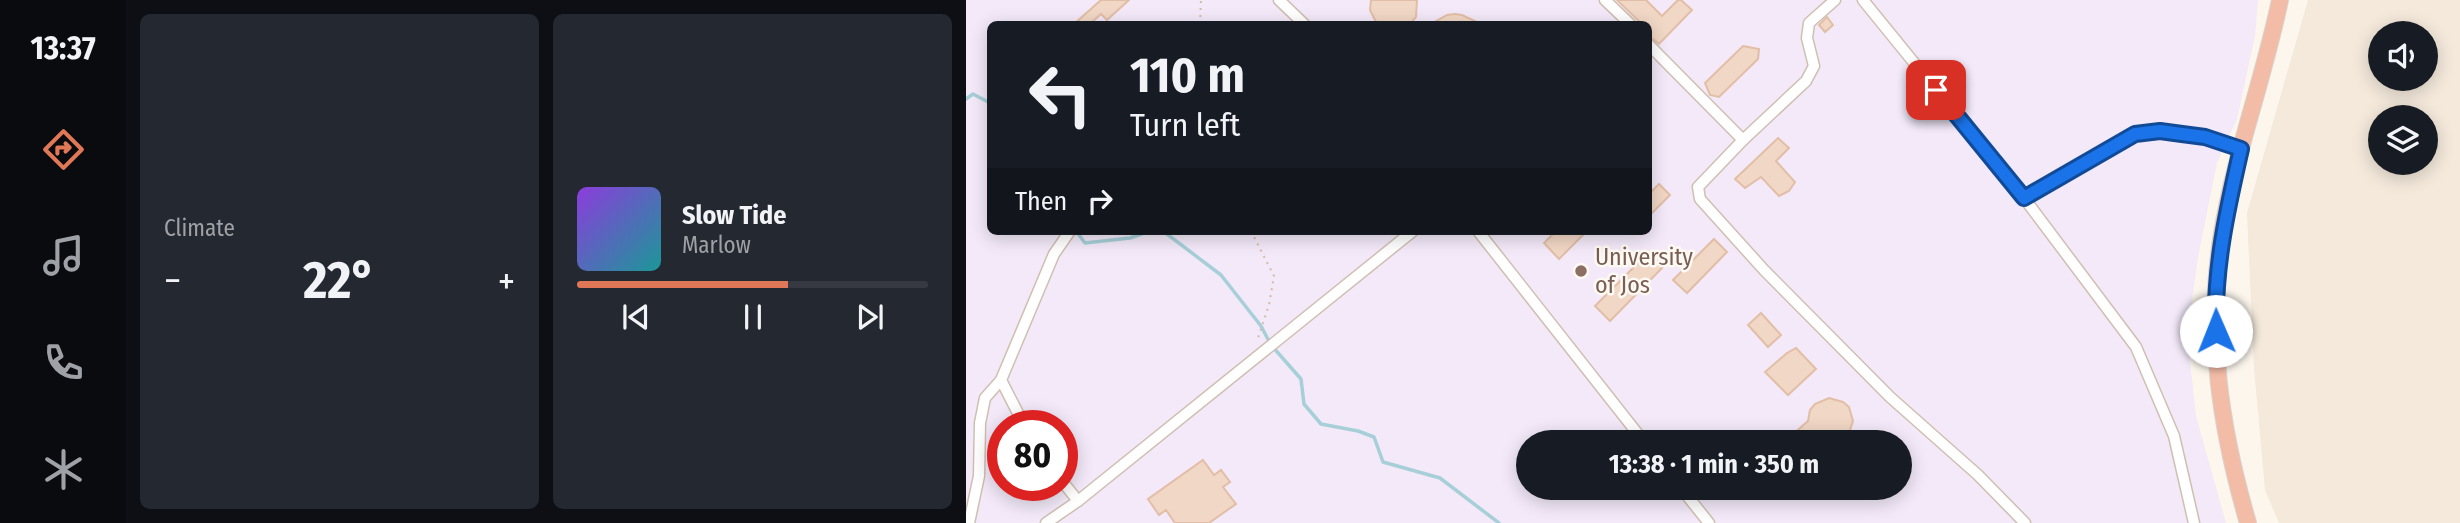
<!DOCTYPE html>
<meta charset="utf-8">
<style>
body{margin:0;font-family:"Fira Sans Condensed",sans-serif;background:#242831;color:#f1f3f6;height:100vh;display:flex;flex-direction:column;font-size:26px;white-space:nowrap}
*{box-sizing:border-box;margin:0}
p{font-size:23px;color:#9ea1a6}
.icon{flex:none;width:38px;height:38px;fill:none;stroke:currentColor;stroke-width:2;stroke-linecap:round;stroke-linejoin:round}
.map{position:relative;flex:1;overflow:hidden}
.details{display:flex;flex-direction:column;gap:14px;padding:14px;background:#0d0f14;width:840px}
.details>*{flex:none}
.top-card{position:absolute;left:21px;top:21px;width:665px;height:214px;border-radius:10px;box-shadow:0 4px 18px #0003;background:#171b24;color:#f1f3f6;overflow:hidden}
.tools{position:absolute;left:1402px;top:21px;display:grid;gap:14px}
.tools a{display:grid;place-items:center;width:70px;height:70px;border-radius:50%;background:#171b24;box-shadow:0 4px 18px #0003;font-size:35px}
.speed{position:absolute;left:21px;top:410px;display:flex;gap:14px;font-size:35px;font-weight:700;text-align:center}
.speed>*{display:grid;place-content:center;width:91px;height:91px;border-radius:50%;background:#171b24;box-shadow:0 4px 18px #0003;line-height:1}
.speed .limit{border:10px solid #d22;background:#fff;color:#111}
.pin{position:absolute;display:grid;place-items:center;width:60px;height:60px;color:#fff;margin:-30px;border-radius:14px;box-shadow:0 4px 10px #0006}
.me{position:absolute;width:77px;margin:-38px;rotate:359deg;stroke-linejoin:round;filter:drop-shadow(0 0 5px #0008)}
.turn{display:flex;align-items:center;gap:24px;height:147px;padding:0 28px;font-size:32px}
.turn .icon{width:91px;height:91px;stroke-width:2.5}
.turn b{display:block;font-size:49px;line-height:60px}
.then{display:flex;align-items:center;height:66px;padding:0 28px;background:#0003;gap:14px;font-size:26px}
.big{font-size:52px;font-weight:700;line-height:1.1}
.details .tile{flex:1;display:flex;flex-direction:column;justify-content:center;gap:10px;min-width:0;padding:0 24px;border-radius:10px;background:#242831}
.song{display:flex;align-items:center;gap:21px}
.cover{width:84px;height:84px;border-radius:10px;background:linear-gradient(135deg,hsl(270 70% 55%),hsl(180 70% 35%))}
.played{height:7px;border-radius:4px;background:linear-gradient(90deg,#e07857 60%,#363941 60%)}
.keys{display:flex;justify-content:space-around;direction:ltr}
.heat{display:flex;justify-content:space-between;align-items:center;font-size:38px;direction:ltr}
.details .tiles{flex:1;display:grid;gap:14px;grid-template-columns:repeat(2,1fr)}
.trip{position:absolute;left:550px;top:430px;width:396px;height:70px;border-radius:35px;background:#171b24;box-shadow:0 4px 18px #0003;font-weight:700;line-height:70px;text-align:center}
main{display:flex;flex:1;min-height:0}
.tabs{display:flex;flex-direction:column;width:126px;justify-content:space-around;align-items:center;background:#090b0e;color:#9ea1a6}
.tabs .icon{width:49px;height:49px}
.tabs .on{color:#e07857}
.tabs b{font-size:32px;color:#f1f3f6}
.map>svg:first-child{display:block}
.residential{fill:#f4e9db;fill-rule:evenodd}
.education{fill:#f3e9f9;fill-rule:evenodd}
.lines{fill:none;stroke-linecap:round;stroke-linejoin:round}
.stream{stroke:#a7cfd8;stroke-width:3.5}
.building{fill:#f1d7c5;stroke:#e3bea6;stroke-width:2}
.minor-casing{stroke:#cfbfb1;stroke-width:13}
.highway-casing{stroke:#d9d2ce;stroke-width:18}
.path{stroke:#d7baa7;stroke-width:2;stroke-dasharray:2 5;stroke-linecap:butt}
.minor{stroke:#fff;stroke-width:10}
.highway{stroke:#f3bca7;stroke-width:16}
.route-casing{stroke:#114b97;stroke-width:18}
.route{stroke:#1a73e8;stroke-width:12}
.education-dot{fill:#8d6e63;stroke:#fefaf3;stroke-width:2.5}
.labels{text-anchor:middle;stroke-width:5;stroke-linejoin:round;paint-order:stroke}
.education-label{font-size:24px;fill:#785e54;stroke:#fefaf3;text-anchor:start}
</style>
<main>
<nav class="tabs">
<b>13:37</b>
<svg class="icon on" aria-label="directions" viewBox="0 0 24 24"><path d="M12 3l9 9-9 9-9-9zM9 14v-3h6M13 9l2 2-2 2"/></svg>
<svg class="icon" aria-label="music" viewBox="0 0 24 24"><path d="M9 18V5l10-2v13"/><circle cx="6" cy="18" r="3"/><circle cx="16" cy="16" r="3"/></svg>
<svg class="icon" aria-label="phone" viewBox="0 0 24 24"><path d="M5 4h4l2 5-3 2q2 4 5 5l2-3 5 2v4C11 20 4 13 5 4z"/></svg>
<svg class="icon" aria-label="climate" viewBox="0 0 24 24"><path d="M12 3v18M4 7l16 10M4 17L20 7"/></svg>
</nav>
<section class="details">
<div class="tiles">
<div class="tile"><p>Climate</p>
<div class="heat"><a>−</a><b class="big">22°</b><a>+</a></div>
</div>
<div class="tile">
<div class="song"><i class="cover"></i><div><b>Slow Tide</b><p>Marlow</p></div></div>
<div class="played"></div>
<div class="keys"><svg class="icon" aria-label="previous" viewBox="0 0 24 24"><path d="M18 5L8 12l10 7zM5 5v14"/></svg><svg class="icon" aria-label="pause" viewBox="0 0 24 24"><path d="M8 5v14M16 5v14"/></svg><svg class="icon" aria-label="next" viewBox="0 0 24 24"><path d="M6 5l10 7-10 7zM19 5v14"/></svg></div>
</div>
</div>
</section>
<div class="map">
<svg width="1494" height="523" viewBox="0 0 1494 523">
<rect width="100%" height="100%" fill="#fcf6ed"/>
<path class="residential" d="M1342 0H1494V523H1313L1299 490 1288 368 1281 213ZM1414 33H1460V79H1414ZM1414 117H1460V163H1414Z"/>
<path class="education" d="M0 0H1292L1289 36 1271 119 1251 163 1232 257 1225 308 1223 353 1230 416 1260 523H0ZM24 24H682V231H24ZM37 425H96V485H37ZM562 443H933V488H562Z"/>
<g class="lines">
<g class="stream">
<polyline points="0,99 7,94 24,103"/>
<polyline points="110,231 119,243 164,238 184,231"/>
<polyline points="197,231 255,275 295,326 305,345 335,379 338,404 355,424 392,431 408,437 417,462 474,478 533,523"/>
</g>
</g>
<g class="building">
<polygon points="135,0 163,0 141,20 135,14 124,24 108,24"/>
<polygon points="405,0 451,0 450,17 444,24 411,24 404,10"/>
<polygon points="651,0 680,0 696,16 712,0 715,0 726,10 693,44 682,35 682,24 676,24"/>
<polygon points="489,14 496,15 515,24 465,24 481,15"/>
<polygon points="861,17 867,25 859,32 853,25"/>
<polygon points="777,46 793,49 792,59 753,97 744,95 739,83"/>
<polygon points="812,138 823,148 810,161 829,182 823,191 813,196 795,177 779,188 769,179"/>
<polygon points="693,184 704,195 682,217 682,195"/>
<polygon points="590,231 621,231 593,259 578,243"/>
<polygon points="748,239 761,252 721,293 707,280"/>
<polygon points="682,253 697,267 644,321 629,306"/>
<polygon points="795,313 815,335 802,347 782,325"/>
<polygon points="830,348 850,369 822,395 799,372 821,353"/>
<polygon points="863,398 877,402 883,407 887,421 882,436 871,443 817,443 842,421 844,410 849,404"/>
<polygon points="237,460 248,475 255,470 264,482 257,487 270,504 243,523 209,523 200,510 193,515 182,499"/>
</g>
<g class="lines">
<g class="minor-casing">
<g id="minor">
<polyline points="313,0 338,24"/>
<polyline points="639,0 664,24"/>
<polyline points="869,0 843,23 841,38 848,66 840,81 777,140 732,187 734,199 798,270 924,397 1012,475 1059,523"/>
<polyline points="897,0 1058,198 1170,347 1208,436 1228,523"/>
<polyline points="682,44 777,140"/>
<polyline points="1058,198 1169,133 1194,131 1239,137 1275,149"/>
<polyline points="512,231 679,443"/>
<polyline points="58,425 35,380 88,254 104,231"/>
<polyline points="96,481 112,501"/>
<polyline points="715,488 743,523"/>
<polyline points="3,523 13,476 14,423 19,398 35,380"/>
<polyline points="80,523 112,501 447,231"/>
</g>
</g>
<g class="highway-casing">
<path id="highway" d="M1282 523C1254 427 1240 333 1256 233 1269 154 1298 78 1314 0"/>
</g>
<g class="path">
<polyline points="234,24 235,0"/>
<polyline points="285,231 308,276 303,305 291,341"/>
</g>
<use href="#minor" class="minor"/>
<use href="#highway" class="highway"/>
</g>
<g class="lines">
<g class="route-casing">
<path id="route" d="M970 90 1058 198 1169 134 1194 131 1216 134 1239 137 1275 149C1261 210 1248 268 1250 331"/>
</g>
<use href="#route" class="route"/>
</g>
<circle class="education-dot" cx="615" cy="271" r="7"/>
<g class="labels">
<g class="education-label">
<text x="629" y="265">University<tspan x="629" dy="28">of Jos</tspan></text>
</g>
</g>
</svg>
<div class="tools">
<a><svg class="icon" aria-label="sound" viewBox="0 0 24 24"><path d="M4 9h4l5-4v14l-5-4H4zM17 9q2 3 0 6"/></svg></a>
<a><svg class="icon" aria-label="layers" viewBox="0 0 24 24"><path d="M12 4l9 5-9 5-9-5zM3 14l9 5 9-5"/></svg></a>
</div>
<div class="speed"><div class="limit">80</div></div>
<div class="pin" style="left:970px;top:90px;background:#d93025"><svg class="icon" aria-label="arrive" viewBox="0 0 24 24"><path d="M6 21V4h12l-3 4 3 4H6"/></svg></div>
<svg class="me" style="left:1250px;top:331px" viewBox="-20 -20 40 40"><circle r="19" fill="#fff"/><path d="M0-13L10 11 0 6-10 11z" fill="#1a73e8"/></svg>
<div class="trip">13:38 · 1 min · 350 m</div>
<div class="top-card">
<div class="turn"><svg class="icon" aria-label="left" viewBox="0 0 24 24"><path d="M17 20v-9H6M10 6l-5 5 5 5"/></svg><div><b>110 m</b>Turn left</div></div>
<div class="then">Then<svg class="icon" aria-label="right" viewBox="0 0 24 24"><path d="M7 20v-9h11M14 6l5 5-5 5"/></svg></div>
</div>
</div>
</main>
